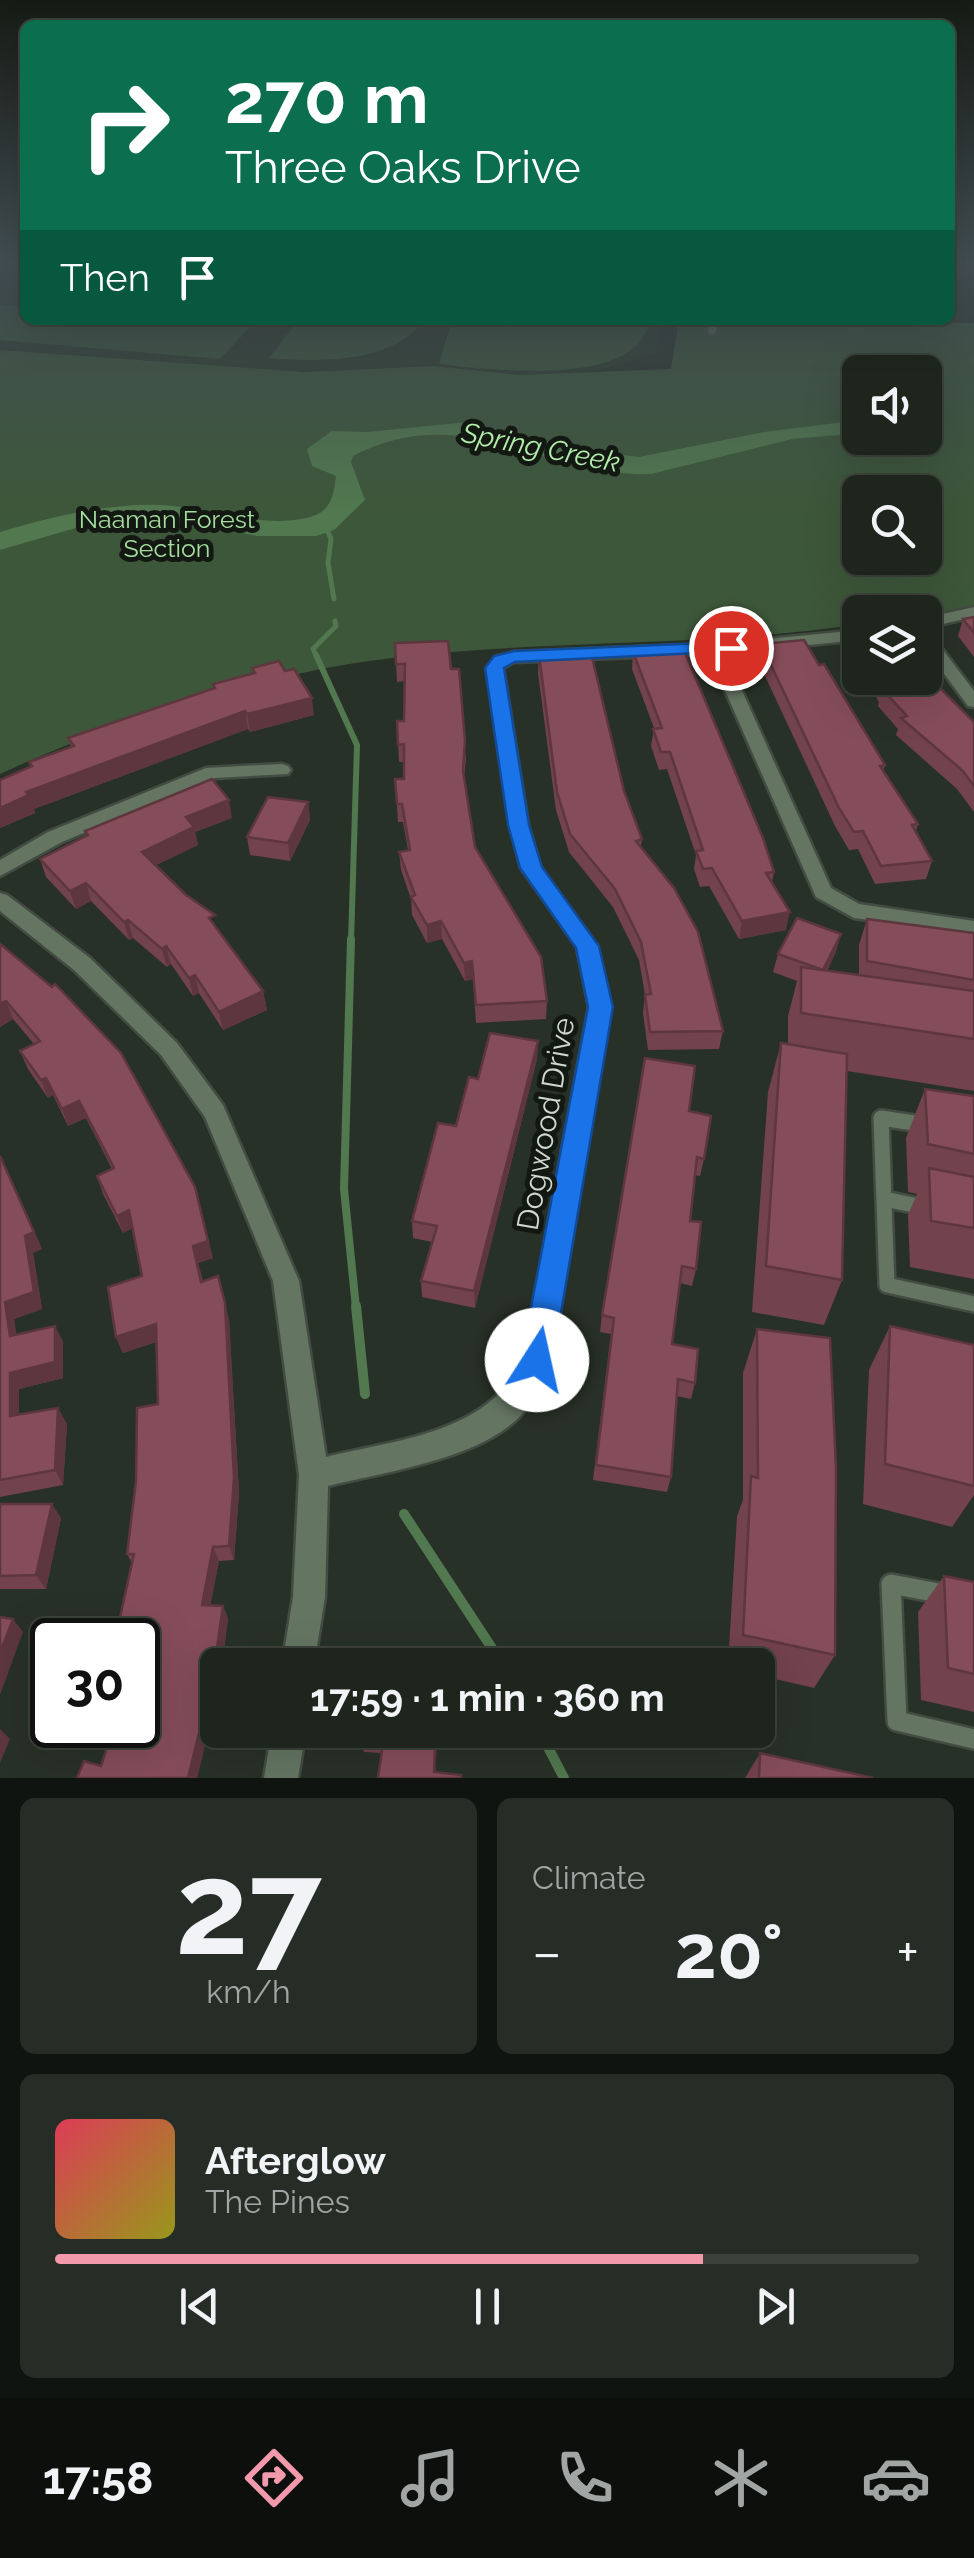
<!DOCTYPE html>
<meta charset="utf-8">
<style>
body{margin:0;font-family:Raleway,sans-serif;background:#262d26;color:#f1f3f6;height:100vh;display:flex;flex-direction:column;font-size:38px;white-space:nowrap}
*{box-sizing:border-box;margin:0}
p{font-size:32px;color:#a1a5a4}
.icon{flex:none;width:55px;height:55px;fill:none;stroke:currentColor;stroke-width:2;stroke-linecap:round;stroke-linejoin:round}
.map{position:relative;height:1778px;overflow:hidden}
.drawer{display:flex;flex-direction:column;gap:20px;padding:20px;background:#101410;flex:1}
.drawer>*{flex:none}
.guide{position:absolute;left:20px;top:20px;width:935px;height:305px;border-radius:15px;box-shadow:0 10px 40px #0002,0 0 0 2px #3c423b;background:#0b6e4f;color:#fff;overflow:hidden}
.buttons{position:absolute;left:842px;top:355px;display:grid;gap:20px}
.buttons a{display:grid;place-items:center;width:100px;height:100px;border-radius:15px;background:#1e251d;box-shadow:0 10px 40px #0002,0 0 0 2px #3c423b;font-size:50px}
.speed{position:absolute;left:30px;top:1618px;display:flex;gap:20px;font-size:50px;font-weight:700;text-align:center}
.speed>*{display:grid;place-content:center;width:130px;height:130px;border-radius:50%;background:#1e251d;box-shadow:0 10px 40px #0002,0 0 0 2px #3c423b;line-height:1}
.speed .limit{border:5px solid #111;border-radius:15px;background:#fff;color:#111}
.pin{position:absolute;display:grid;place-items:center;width:85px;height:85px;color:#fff;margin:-42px;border:5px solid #fff;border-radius:50%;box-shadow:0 2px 10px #0007}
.me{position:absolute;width:110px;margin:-55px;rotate:10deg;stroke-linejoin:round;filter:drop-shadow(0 0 8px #0008)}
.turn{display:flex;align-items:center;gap:35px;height:210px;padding:0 40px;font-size:45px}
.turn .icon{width:130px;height:130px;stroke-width:2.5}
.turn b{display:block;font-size:70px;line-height:85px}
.then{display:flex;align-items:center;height:95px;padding:0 40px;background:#0003;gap:20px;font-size:38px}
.big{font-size:75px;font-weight:700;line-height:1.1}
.drawer .card{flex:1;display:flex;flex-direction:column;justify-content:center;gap:15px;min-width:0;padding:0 35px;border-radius:15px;background:#262d26}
.drawer .dial{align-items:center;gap:0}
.dial b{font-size:130px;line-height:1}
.song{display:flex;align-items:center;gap:30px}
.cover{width:120px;height:120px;border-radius:15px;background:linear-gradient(135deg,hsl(350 70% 55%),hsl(60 70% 35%))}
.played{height:10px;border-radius:5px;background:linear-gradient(90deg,#f29aac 75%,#3c423b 75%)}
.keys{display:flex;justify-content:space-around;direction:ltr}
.heat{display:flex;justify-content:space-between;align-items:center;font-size:55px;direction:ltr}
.drawer .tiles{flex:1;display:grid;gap:20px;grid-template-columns:1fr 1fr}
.card:last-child{grid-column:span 2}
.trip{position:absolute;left:200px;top:1648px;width:575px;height:100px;border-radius:15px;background:#1e251d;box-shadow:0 10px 40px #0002,0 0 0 2px #3c423b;font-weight:700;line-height:100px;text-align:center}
.dock{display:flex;height:160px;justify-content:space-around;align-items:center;background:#0c0f0c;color:#a1a5a4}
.dock .icon{width:70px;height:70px}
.dock .active{color:#f29aac}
.dock b{font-size:45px;color:#f1f3f6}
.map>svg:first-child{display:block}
.built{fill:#2b3929}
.green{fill:#3d573a;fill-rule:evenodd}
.water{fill:#51784e}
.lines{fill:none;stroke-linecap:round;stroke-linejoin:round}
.stream-far3{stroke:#51784e;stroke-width:5}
.stream-far2{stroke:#51784e;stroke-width:6}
.stream-far1{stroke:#51784e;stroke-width:8}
.stream{stroke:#51784e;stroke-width:10}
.service-far2-casing{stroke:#434c42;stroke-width:10}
.service-far1-casing{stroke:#434c42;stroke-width:20}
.service-casing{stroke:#434c42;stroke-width:24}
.minor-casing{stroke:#434c42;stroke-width:5}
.service-far2{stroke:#647562;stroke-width:8}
.service-far1{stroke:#647562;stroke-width:15}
.service{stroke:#647562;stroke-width:19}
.minor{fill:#647562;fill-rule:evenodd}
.wall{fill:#72424d}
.shaded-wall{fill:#5d363e}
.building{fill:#854d59;stroke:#5d363e;stroke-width:2.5}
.route{fill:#1a73e8;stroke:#114b97;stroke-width:2.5}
.labels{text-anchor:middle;stroke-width:10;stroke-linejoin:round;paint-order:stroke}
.far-park-label{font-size:25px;fill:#a3de9d;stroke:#141813}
.far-water-label{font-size:28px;font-style:italic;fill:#b1edab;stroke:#141813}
.street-label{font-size:30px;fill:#d0d7d0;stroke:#141813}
</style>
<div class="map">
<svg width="974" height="1778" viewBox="0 0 974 1778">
<rect width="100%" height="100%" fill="#283127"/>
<polygon class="built" points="2,263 25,263 25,320 664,320 656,353 592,372 519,375 434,366 305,372 0,350"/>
<g class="green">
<polygon points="0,305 25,307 25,320 188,320 252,325 220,359 0,340"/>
<path d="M299 320H424C393 364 317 362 269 358Z"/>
<path d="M452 320H653C648 328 643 340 636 346 598 382 487 370 439 364Z"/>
<path d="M679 320 974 323V606L925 615 860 612V624C697 649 532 638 369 661 250 678 108 724 0 774V350L305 372 434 366 519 375 671 369ZM860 372H925V438H860ZM860 492H925V558H860Z"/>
</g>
<path class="water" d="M860 420V433L792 439 651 474C541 478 466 398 353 456L351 462 365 500 334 530 316 536H257L209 526 103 520 0 550V532C51 517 107 503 161 505 209 507 269 532 316 515 332 508 334 492 336 476L312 466 307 449 332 431 367 432 468 422 582 450 639 457 764 432Z"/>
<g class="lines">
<g class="stream-far3">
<polyline points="326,527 331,539 328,563 334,599"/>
<polyline points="317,657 313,649 336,626 335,621"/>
</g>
<polyline class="stream-far2" points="316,655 357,745 351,942"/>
<polyline class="stream-far1" points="351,939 344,1189 356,1308"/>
<g class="stream">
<polyline points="356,1306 365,1394"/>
<polyline points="404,1514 503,1665"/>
<polyline points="539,1730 564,1778"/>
</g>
<g class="service-far2-casing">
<polyline id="service-far2" points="712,331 716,320"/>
</g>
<g class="service-far1-casing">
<g id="service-far1">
<polyline points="927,1125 881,1118 887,1285 974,1304"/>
<polyline points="885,1199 927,1208"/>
</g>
</g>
<g class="service-casing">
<polyline id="service" points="974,1600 891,1584 897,1721 974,1739"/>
</g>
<g class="minor-casing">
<g id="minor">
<polygon points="974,607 974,617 925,628 925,618"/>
<path d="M860 630V640L725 653 831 888 859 904 974 921V935L854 918 816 897 709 654 514 662 503 668 528 825 540 867 597 946 611 1007 551 1360C543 1379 536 1399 522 1414 482 1459 384 1472 328 1486L325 1597 314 1665H282L293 1597 299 1475 273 1281 205 1117 161 1055 74 970 0 911V893L7 895 90 958 177 1043 223 1105 299 1281 326 1457C398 1439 488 1434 523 1359L589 1007 577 947 521 868 510 825 487 668 495 657 514 652 715 644Z"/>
<polygon points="925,632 931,634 974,691 974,707 968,706 925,648"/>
<polygon points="282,764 288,766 291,770 288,774 215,778 62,842 0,876 0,860 48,832 206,768"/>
<polygon points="272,1730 306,1730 298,1778 264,1778"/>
</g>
</g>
<use href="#service-far2" class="service-far2"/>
<use href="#service-far1" class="service-far1"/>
<use href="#service" class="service"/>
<use href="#minor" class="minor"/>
</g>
<g class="wall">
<polygon points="950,263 974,263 974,274 950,273"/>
<polygon points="974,617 974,657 958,636 963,619"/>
<polygon points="860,635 860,670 847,653 851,636"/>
<polygon points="395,643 451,669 466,759 464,779 475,847 547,1001 546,1019 476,1023 473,979 465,981 442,939 427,943 412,915 411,899 401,870 399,852 408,850 403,822 398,822 395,779 404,779 404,762 399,762 397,721 404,721 405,681 397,682"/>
<polygon points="761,644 885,765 883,771 918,824 916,831 932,861 926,879 875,884 858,849 849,850 835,826 758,661"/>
<polygon points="633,652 774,872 772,882 786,930 739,939 709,886 700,887 694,869 696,855 667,769 659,770 651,746 654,728 632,669"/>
<polygon points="539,655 624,791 642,839 641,846 723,1031 719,1049 648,1050 643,1013 645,995 639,960 613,907 569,852 556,810 538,673"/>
<polygon points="252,668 314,715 250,732 248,729 34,809 35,813 0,828 0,780 31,767 29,762 71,747 68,738 214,689 213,684 253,674"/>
<polygon points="865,678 925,678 974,722 974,812 957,789 896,735 898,729 878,706 879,702"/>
<polygon points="308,802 310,820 290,861 250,855 247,837"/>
<polygon points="232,818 195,832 198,845 156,865 218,930 263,991 267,1010 223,1030 199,993 193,996 171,964 167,967 133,938 129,940 91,901 76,909 46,877 40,859 87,836 85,831"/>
<polygon points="867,919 974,933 974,1091 847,1071 842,1280 824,1325 752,1312 768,1092 781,1043 788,1044 788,1016 797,981 773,972 778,954 836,952 827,971 859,975 859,945"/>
<polygon points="0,944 213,1258 198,1263 203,1281 218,1276 229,1320 239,1493 234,1560 219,1561 210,1605 223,1606 228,1619 222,1665 218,1665 218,1692 197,1778 101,1766 138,1725 138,1640 132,1563 127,1554 158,1404 156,1342 123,1353 116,1337 142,1276 132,1228 123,1233 103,1194 97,1176 112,1169 86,1118 68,1126 53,1095 48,1098 28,1069 20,1051 34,1044 13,1019 0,1027"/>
<polygon points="538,1041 537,1059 475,1308 422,1297 421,1281 432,1242 413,1238 412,1221 478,1079"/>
<polygon points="925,1089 974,1096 974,1279 910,1267 908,1215 917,1194 908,1192 906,1138"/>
<polygon points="689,1111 704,1159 700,1176 695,1175 690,1221 696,1269 692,1286 680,1283 672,1344 695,1383 691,1399 677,1396 671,1477 667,1492 593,1480 611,1334 600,1332 602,1315"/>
<polygon points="0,1155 42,1249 33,1253 42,1309 14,1319 16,1335 55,1326 63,1342 63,1378 19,1389 19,1415 67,1424 63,1485 0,1497"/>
<polygon points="890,1326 974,1345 974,1495 952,1527 863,1504 869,1370"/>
<polygon points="757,1329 835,1655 814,1688 758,1675 758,1665 728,1665 737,1516 743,1500 743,1373"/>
<polygon points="0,1504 61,1518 46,1589 0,1589"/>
<polygon points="944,1576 974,1582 974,1712 921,1700 918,1612"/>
<polygon points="362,1730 436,1772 378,1778 381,1753 364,1752 361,1741"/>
<polygon points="760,1753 874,1778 745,1778"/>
</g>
<g class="shaded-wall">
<polygon points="312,698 314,715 250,732 247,714"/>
<polygon points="245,711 248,729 34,809 35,813 0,828 0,808 26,792"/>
<polygon points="229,800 232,818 195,832 198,845 146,870 142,852 186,817"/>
<polygon points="308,802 310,820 290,861 288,843"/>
<polygon points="86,883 91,901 76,909 70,891"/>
<polygon points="790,912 786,930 739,939 742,921"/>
<polygon points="128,920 133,938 129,940 124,922"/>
<polygon points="441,921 442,939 427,943 427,925"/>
<polygon points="841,934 836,952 818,988 823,970"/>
<polygon points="166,946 171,964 167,967 162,949"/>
<polygon points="472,961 473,979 465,981 464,963"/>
<polygon points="195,975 199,993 193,996 189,978"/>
<polygon points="263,991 267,1010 223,1030 219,1012"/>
<polygon points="6,1001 13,1019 0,1027 0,1004"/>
<polygon points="538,1041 537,1059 475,1308 474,1291"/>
<polygon points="46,1078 53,1095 48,1098 41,1080"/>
<polygon points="79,1101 86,1118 68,1126 62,1109"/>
<polygon points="0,1155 42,1249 33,1253 42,1309 14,1319 19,1353 10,1336 5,1302"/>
<polygon points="200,1204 213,1258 198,1263 207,1299 193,1246"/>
<polygon points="129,1210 135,1227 123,1233 117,1216"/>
<polygon points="218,1276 229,1320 239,1493 234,1560 229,1546"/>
<polygon points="156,1324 162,1340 123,1353 116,1337"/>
<polygon points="55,1326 63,1342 63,1378 19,1389 19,1432 10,1416 10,1373"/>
<polygon points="58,1408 67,1424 63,1485 55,1470"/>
<polygon points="52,1504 61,1518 46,1589 36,1575"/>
<polygon points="213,1547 219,1561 208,1618 202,1605"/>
<polygon points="223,1606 228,1619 222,1665 218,1665 218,1692 197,1778 188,1778"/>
<polygon points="13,1619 23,1632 0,1695 0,1653"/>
<polygon points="0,1729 10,1739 0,1763"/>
<polygon points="436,1730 438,1730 435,1778 434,1772"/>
</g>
<g class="building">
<polygon points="974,617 974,633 963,619"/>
<polygon points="860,635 860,647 851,636"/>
<polygon points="804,640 819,665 824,664 885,765 880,766 918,824 912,825 932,861 881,866 863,831 854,832 839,808 761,644"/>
<polygon points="448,641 451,669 459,669 465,741 463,771 475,847 541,957 547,1001 476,1005 472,961 464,963 441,921 427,925 411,897 415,895 399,852 410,850 402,804 397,804 395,779 404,779 404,744 398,745 397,721 404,721 405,664 396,664 395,643"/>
<polygon points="683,648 763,838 774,872 766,873 790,912 742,921 712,868 703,869 696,851 703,850 670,752 661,752 653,729 662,728 633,652"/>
<polygon points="591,653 624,791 642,839 636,841 674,888 698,932 723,1031 650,1032 645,995 651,994 641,942 615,889 570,834 557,792 539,655"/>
<polygon points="279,661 285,671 294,669 312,698 247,714 245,711 26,792 29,795 0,808 0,780 32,766 29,762 74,746 68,738 215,688 213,684 255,673 252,668"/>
<polygon points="925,673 974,722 974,786 963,771 901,718 907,716 882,689 886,688 879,678 925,678"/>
<polygon points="212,779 229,800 186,817 194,827 142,852 186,895 215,915 209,918 263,991 219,1012 195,975 189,978 166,946 162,949 128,920 124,922 86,883 70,891 40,859 88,835 85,831"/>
<polygon points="268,797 308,802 288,843 247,837"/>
<polygon points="797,918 841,934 823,970 778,954"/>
<polygon points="867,919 974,933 974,980 867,961"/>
<polygon points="0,944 52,987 55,984 121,1053 195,1187 208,1241 193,1246 201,1282 218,1276 225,1303 234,1478 229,1546 213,1547 202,1605 223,1606 213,1675 188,1778 77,1778 84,1761 101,1766 114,1725 138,1725 138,1640 115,1640 134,1554 127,1554 136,1481 137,1408 158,1404 156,1324 116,1337 108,1287 142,1276 129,1210 117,1216 97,1176 114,1168 79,1101 62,1109 46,1078 41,1080 20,1051 40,1041 6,1001 0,1004"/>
<polygon points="801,967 974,991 974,1039 801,1013"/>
<polygon points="490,1033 538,1041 474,1291 421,1281 437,1226 412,1221 438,1123 456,1126 469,1077 478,1079"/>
<polygon points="781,1043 847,1054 842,1280 766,1266"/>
<polygon points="645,1058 695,1066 689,1111 711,1116 704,1159 697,1157 690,1221 701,1222 696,1269 682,1266 672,1344 698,1349 695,1383 678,1379 671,1477 596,1465 614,1318 602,1315"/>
<polygon points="925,1089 974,1096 974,1154 928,1144"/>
<polygon points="0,1156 34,1232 25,1236 34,1292 5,1302 10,1336 55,1326 55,1362 10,1373 10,1416 58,1408 55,1470 0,1480"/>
<polygon points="929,1168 974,1177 974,1228 931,1221"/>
<polygon points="890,1326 974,1345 974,1486 885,1464"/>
<polygon points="757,1329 830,1338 836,1468 835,1655 743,1635 751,1476 758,1478"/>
<polygon points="0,1504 52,1504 36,1575 0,1576"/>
<polygon points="944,1576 974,1582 974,1674 948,1668"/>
<polygon points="0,1617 13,1619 0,1653"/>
<polygon points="362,1730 436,1730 434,1772 461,1775 461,1778 378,1778 383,1743 361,1741"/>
<polygon points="760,1753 873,1778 759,1778"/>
</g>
<linearGradient id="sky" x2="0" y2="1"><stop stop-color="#161b15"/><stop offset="0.51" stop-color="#424e52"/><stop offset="1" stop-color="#424e52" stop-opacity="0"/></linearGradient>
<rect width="974" height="512" fill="url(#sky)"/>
<polygon class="route" points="731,642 738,644 738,651 515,662 504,668 529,825 542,867 599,946 613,1007 553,1360 548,1371 537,1376 526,1371 521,1360 588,1007 576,948 520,868 508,825 485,668 494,656 514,651"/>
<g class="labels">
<g class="far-park-label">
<text x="167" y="528">Naaman Forest<tspan x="167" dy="29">Section</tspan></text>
</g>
<g class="far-water-label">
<text transform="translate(541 447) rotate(11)" y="10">Spring Creek</text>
</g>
<g class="street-label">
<text transform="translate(546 1124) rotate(-80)" y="10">Dogwood Drive</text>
</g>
</g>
</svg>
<div class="buttons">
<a><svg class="icon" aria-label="sound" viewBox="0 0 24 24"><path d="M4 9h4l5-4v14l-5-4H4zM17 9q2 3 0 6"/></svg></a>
<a><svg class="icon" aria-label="search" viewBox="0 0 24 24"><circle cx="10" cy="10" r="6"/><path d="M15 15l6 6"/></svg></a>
<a><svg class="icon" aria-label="layers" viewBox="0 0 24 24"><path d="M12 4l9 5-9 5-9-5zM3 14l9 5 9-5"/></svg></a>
</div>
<div class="speed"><div class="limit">30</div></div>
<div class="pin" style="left:731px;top:648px;background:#d93025"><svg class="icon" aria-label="arrive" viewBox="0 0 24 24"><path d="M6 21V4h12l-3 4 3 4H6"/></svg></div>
<svg class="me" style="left:537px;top:1360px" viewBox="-20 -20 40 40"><circle r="19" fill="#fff"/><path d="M0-13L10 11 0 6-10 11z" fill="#1a73e8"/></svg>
<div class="trip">17:59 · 1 min · 360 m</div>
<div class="guide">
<div class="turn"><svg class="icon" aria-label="right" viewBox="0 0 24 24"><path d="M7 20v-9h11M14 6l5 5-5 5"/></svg><div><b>270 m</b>Three Oaks Drive</div></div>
<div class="then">Then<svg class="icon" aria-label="arrive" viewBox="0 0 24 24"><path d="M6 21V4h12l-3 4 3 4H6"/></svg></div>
</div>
</div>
<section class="drawer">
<div class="tiles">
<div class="card dial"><b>27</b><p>km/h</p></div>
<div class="card"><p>Climate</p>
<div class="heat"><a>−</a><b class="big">20°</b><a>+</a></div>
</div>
<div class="card">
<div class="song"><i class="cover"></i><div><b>Afterglow</b><p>The Pines</p></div></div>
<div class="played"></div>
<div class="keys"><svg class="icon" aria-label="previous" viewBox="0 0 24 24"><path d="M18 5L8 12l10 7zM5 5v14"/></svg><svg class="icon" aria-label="pause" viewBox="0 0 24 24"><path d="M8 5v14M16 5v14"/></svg><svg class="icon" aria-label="next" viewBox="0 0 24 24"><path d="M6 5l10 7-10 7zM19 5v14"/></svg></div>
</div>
</div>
</section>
<nav class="dock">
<b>17:58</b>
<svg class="icon active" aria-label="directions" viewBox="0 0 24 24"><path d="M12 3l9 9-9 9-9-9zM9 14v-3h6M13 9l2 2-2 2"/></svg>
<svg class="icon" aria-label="music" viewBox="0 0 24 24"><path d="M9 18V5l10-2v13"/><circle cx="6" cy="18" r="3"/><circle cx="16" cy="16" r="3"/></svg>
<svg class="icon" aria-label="phone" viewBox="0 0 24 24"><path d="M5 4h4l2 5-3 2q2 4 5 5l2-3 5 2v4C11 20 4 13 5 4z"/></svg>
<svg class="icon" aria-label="climate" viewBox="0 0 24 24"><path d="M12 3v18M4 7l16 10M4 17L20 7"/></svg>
<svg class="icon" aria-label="car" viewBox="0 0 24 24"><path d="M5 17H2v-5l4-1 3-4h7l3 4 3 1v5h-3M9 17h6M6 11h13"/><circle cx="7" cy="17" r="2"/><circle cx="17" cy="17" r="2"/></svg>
</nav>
